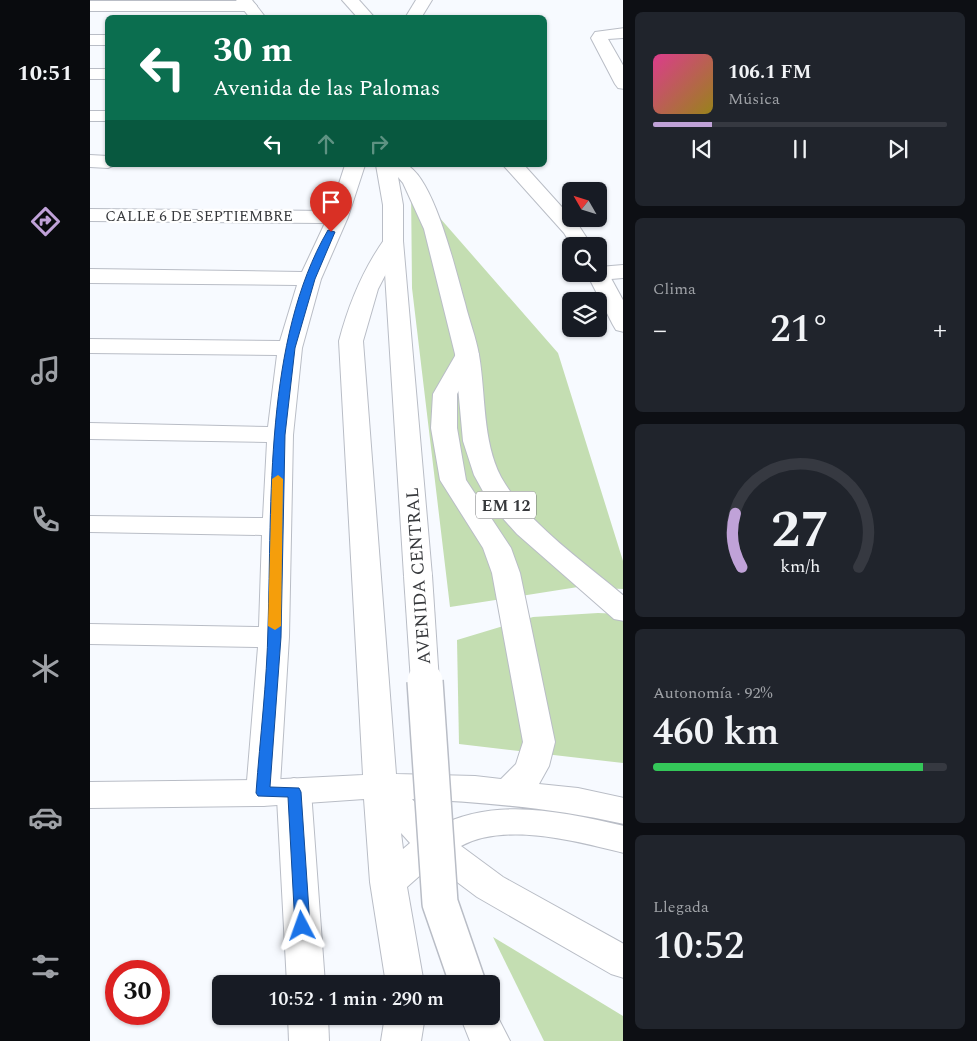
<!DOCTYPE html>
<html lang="es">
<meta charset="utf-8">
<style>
body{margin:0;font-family:Spectral,serif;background:#20242c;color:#f1f3f6;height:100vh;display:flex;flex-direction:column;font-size:19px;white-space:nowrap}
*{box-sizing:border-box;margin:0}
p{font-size:16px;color:#9ea1a6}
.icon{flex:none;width:28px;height:28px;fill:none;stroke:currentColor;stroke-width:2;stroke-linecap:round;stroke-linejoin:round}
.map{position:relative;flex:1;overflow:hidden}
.panel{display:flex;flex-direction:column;gap:12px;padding:12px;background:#0d0f14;width:354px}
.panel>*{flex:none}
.top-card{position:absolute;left:15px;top:15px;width:442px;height:152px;border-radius:8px;box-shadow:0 1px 4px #0004;background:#0b6e4f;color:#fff;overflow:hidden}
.needle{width:32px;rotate:309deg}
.buttons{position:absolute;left:472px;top:182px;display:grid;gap:10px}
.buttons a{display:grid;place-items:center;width:45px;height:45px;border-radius:8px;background:#171b24;box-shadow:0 1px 4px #0004;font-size:25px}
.speed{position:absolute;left:15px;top:960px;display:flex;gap:10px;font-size:25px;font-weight:700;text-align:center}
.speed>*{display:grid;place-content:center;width:65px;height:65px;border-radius:50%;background:#171b24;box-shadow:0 1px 4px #0004;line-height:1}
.speed .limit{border:8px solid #d22;background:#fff;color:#111}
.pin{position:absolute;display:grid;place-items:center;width:42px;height:42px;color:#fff;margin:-51px -21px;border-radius:50% 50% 50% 0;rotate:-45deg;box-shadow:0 0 5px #0007}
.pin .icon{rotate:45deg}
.me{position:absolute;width:55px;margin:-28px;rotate:356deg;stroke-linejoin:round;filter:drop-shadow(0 0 4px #0008)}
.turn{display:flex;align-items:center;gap:18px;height:105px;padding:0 25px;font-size:22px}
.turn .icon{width:65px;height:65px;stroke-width:2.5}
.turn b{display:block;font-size:35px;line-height:42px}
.lanes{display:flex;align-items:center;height:48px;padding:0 25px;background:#0003;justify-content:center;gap:25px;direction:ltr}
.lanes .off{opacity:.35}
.big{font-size:38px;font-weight:600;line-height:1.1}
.panel .tile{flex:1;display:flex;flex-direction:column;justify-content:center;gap:8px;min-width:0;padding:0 18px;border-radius:8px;background:#20242c}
.panel .dial{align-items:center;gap:0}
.dial svg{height:130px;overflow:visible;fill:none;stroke:#363941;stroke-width:7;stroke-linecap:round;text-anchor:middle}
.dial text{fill:#f1f3f6;stroke:none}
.song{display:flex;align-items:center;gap:15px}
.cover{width:60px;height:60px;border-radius:8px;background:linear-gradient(135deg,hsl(330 70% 55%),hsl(50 70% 35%))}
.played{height:5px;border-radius:2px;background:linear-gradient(90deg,#c0a2d8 20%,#363941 20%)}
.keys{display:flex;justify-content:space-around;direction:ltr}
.heat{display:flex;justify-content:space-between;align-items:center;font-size:28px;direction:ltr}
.charge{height:8px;border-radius:4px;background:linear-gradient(90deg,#34c759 92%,#363941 0)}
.trip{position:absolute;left:122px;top:975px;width:288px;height:50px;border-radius:8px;background:#171b24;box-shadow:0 1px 4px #0004;font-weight:600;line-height:50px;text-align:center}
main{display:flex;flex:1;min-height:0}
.dock{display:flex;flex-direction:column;width:90px;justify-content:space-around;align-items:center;background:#090b0e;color:#9ea1a6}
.dock .icon{width:35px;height:35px}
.dock .current{color:#c0a2d8}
.dock b{font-size:22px;color:#f1f3f6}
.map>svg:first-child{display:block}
.green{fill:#c4deb2}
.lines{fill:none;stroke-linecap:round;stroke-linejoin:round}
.minor-casing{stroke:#b9bdc6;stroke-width:2}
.major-casing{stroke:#b9bdc6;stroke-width:2}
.highway-casing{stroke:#b9bdc6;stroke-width:2}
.minor{fill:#fff;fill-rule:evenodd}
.major{fill:#fff;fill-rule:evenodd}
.highway{fill:#fff;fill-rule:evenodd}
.highway-bridge-far1-casing{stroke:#b9bdc6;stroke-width:30;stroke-linecap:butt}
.highway-bridge-casing{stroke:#b9bdc6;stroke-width:38;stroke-linecap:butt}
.highway-bridge-far1{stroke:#fff;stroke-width:28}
.highway-bridge{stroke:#fff;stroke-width:35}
.route{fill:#1a73e8;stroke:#114b97}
.slow{fill:#f59e0b}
.labels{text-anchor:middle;stroke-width:4.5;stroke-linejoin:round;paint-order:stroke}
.far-street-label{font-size:15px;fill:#37393c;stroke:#fff}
.shield{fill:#fff;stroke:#737476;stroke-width:1}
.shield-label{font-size:16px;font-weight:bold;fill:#37393c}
.street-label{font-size:18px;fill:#37393c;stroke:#fff}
</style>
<main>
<nav class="dock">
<b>10:51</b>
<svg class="icon current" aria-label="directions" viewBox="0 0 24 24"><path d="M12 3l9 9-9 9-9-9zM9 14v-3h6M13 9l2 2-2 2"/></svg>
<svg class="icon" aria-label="music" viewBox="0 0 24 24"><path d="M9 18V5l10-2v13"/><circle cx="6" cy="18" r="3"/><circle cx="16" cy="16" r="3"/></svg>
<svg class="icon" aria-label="phone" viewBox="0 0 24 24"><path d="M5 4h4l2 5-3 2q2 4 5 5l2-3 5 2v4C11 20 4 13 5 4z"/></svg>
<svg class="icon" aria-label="climate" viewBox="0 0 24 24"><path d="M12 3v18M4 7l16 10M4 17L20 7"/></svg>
<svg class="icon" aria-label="car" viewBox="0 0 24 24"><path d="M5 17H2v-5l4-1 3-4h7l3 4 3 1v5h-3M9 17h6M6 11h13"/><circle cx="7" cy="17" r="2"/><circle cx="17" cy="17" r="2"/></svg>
<svg class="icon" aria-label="filters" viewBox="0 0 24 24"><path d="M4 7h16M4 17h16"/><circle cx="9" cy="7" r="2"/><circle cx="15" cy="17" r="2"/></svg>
</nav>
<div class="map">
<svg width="534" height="1041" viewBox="0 0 534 1041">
<rect width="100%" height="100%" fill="#f7faff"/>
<g class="green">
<polygon points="321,185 468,353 533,561 533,589 488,587 360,607 322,288"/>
<polygon points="508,613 533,614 533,763 369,744 367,640 443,617"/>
<polygon points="403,937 533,1016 533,1041 454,1041"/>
</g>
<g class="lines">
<g class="minor-casing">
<g id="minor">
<polygon points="326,0 342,0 331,18 315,18"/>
<polygon points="0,1 159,1 164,3 167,6 164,9 159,11 0,11"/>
<polygon points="534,28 534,38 518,39 534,67 534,89 528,88 525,84 501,38 505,32"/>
<rect x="0" y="35" width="18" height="10"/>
<rect x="0" y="69" width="18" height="10"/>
<rect x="0" y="111" width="18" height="10"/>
<polygon points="0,155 18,156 18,165 25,165 18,168 0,167"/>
<polygon points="255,165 275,165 258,217 231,279 212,348 203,435 199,637 190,785 192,782 204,778 216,782 221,791 235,984 197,984 187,798 185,802 173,806 161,802 156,793 168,647 0,644 0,624 169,627 172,535 0,532 0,516 173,518 177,442 0,439 0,423 178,427 187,355 0,353 0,339 190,341 207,285 0,283 0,269 212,272 235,223 0,221 0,209 240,211"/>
<polygon points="534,265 534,278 509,280 501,278 499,274 509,274 509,267"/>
<polygon points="198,1016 238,1016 239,1041 199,1041"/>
</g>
</g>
<g class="major-casing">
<path id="major" d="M303 235 310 237 313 241 288 289 273 341 306 774 385 776 411 779 426 764 433 742 402 573 393 548 350 480 341 428 343 394 369 349 377 347 385 349 389 354 367 394V428L376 480 421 548 430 573 465 742 459 766 449 784 488 788 534 798V824C464 808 394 802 322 799L347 827C406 796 473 812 534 826V853C486 841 416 822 371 846L413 877 534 944V978L521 974 387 897 343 864 317 887 334 984H296L280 882 274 799 173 806 0 808V782L173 780 273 775 249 341C259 303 273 269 296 237ZM311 833 320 843 313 849Z"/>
</g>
<g class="highway-casing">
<g id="highway">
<polygon points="146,0 162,0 176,18 160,18"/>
<polygon points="252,0 269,0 285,18 268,18"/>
<path d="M286 165C296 165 312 162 320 167 346 186 366 272 375 303 379 320 386 337 389 355 396 395 392 440 411 477 436 522 494 562 534 596V621L524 619 427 534 400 504 384 475 373 441 365 354 334 229 313 183 308 177 313 205V241L342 576 338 582 328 585 318 582 314 576 293 241V205Z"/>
<polygon points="413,165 434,165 489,226 502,246 482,246 474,233"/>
<polygon points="509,268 516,269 534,302 534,332 526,330 523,325 497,274 509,274"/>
<polygon points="401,1004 420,1041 380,1041 370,1016 401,1016"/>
<polygon points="295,1016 335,1016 331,1041 291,1041"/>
</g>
</g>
<use href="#minor" class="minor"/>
<use href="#major" class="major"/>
<use href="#highway" class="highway"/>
<g class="highway-bridge-far1-casing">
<polyline id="highway-bridge-far1" points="328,576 335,682"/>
</g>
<g class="highway-bridge-casing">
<polyline id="highway-bridge" points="335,681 350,903 378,984"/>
</g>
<use href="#highway-bridge-far1" class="highway-bridge-far1"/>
<use href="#highway-bridge" class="highway-bridge"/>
</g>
<path class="route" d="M238 230 245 232 225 279 205 348 195 435 191 637 180 787 209 788 211 792 220 926 218 931 212 932 207 931 205 926 198 797 168 796 166 793C170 738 177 682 178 627 182 502 174 340 238 230Z"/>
<polygon class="slow" points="188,475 193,479 191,626 185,630 178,626 182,479"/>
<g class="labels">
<g class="far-street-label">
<text x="109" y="221">CALLE 6 DE SEPTIEMBRE</text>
</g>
<rect class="shield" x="386" y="491.5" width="60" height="27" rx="4"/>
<g class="shield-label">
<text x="416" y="511">EM 12</text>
</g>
<g class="street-label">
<text transform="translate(328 576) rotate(-94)" y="6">AVENIDA CENTRAL</text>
</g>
</g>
</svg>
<div class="buttons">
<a><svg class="needle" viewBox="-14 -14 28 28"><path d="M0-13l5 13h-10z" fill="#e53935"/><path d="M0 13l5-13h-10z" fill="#9ea1a6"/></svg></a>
<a><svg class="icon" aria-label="search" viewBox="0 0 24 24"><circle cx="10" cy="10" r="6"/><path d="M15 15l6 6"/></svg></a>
<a><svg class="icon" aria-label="layers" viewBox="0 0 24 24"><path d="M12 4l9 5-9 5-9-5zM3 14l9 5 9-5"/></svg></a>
</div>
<div class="speed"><div class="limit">30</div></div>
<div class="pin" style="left:241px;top:232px;background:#d93025"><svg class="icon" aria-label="arrive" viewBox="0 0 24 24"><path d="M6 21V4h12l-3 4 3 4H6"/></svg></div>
<svg class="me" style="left:212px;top:926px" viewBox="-20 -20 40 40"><path d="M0-17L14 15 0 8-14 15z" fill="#1a73e8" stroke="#fff" stroke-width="4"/></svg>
<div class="trip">10:52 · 1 min · 290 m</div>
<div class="top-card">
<div class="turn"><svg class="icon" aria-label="left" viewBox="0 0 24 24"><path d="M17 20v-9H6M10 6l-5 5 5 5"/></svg><div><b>30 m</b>Avenida de las Palomas</div></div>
<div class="lanes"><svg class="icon" aria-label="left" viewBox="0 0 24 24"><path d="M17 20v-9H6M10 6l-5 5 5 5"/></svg><svg class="icon off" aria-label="ahead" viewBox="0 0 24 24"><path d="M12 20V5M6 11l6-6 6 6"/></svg><svg class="icon off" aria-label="right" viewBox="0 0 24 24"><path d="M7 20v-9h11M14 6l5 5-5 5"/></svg></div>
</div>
</div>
<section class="panel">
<div class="tile">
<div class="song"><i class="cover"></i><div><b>106.1 FM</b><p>Música</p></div></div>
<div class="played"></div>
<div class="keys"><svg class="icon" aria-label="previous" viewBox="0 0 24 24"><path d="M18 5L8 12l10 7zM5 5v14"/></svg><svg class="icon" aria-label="pause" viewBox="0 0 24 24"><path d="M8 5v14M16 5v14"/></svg><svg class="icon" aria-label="next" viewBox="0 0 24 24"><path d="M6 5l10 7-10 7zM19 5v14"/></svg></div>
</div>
<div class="tile"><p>Clima</p>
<div class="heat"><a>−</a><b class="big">21°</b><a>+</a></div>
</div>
<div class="tile dial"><svg viewBox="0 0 100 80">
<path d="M14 69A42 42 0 1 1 86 69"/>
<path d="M14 69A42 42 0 0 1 10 36" stroke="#c0a2d8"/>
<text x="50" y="56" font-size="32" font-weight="700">27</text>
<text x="50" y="72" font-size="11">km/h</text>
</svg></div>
<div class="tile"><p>Autonomía · 92%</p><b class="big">460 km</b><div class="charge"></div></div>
<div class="tile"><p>Llegada</p><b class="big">10:52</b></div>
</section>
</main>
